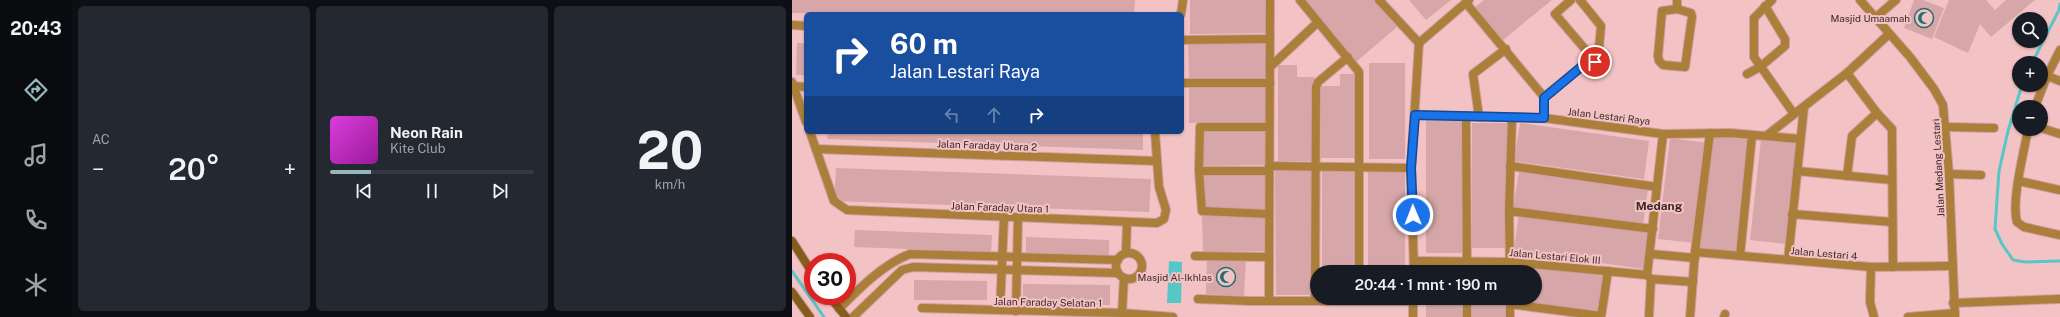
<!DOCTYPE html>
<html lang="id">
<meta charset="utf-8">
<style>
body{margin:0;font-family:"Public Sans",sans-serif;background:#242831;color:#f1f3f6;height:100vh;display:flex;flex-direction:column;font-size:15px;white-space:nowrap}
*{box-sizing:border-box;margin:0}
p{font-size:13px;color:#9ea1a6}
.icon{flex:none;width:22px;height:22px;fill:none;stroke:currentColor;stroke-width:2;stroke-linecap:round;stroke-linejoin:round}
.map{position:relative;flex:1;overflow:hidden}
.side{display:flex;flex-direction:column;gap:6px;padding:6px;background:#0d0f14;width:720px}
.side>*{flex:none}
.guide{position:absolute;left:12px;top:12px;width:380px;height:122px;border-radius:6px;box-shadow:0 1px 3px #0004;background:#1a4fa0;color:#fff;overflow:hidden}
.tools{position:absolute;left:1220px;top:12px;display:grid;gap:8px}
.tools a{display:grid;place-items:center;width:36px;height:36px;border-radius:50%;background:#171b24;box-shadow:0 1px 3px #0004;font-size:20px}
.speed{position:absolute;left:12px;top:253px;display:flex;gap:8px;font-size:20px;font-weight:700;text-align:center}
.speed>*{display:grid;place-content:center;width:52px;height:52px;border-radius:50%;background:#171b24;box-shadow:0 1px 3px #0004;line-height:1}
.speed .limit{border:6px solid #d22;background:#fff;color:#111}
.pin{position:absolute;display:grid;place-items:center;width:34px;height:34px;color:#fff;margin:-17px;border:2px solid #fff;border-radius:50%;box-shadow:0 1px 4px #0007}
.me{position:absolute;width:44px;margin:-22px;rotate:359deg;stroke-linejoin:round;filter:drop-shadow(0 0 3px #0008)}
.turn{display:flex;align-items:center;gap:14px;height:84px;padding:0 20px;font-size:18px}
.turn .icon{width:52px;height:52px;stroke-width:2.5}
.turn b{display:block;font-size:28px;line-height:34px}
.lanes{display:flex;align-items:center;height:38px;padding:0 20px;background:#0003;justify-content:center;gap:20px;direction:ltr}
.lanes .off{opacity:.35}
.big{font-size:30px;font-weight:600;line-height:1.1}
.side .card{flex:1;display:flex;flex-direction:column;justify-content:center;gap:6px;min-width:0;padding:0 14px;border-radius:6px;background:#242831}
.side .dial{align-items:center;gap:0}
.dial b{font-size:52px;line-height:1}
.song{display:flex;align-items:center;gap:12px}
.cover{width:48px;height:48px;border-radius:6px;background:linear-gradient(135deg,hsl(300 70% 55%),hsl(300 70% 35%))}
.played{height:4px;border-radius:2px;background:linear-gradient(90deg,#94b7b9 20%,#363941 20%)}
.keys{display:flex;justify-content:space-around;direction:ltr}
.heat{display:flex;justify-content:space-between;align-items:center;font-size:22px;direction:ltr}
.side .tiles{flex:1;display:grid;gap:6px;grid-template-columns:repeat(3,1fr)}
.trip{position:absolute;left:518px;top:265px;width:232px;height:40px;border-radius:20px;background:#171b24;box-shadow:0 1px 3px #0004;font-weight:600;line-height:40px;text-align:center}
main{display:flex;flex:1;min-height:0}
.menu{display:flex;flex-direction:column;width:72px;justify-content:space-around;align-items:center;background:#090b0e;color:#9ea1a6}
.menu .icon{width:28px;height:28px}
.menu .on{color:#94b7b9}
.menu b{font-size:18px;color:#f1f3f6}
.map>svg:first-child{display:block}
.water{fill:#57c6c7}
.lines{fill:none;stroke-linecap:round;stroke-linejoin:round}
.stream{stroke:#57c6c7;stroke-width:3}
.building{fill:#d6a6a8}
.street-casing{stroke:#cba0a2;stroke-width:10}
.secondary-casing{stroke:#cba0a2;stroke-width:10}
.street{stroke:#ab7e39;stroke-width:8}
.secondary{stroke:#845d1d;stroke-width:8}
.route-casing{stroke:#114b97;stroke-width:10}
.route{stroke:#1a73e8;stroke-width:7}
.labels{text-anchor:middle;stroke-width:4;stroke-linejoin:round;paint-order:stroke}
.poi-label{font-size:10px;fill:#3c292a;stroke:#f3c2c4;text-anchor:end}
.street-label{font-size:10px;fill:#3c292a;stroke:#f3c2c4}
.quarter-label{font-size:12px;font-weight:bold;fill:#3c292a;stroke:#f3c2c4}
</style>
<main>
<nav class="menu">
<b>20:43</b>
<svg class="icon on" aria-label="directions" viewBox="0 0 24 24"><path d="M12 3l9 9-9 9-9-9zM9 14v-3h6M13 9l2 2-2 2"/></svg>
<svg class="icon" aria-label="music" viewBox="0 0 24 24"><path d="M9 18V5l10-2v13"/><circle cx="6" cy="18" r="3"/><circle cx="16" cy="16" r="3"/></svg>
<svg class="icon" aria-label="phone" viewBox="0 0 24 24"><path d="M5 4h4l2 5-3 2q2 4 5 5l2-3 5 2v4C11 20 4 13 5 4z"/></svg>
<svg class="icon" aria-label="climate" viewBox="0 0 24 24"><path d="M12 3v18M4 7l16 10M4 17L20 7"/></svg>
</nav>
<section class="side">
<div class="tiles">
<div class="card"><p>AC</p>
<div class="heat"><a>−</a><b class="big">20°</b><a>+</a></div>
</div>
<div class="card">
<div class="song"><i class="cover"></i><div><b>Neon Rain</b><p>Kite Club</p></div></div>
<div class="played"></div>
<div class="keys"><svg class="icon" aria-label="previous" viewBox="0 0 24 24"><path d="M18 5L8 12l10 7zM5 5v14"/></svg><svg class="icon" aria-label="pause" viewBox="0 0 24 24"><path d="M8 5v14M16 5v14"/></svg><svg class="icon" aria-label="next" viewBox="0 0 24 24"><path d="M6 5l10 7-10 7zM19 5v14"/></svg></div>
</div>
<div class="card dial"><b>20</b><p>km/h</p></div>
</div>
</section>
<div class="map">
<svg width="1268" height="317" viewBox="0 0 1268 317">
<rect width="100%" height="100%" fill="#f3c2c4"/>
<polygon class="water" points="377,261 390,262 389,303 375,303"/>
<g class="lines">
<g class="stream">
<polyline points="1240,63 1267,10 1268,4"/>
<polyline points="1230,85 1216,131 1207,171 1203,229 1210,244 1221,260 1233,262 1268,261"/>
<polyline points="0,271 32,317"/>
</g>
</g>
<g class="building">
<polygon points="0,0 343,0 342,14 0,13"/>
<polygon points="398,0 476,0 476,33 398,34"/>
<polygon points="510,0 584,0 606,26 564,62"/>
<polygon points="617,0 659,0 634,20"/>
<polygon points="692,0 760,0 711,40 683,7"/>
<polygon points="1122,0 1131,0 1152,8 1140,39 1112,28"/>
<polygon points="1157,0 1194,0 1203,10 1214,0 1243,0 1199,37 1188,24 1176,53 1142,37"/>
<polygon points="475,42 475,78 397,79 396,43"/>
<polygon points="5,43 14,43 14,75 4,75"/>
<rect x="577" y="63" width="36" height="96"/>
<polygon points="486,65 505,65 505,77 522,77 522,161 486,161"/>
<polygon points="548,74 565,74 565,158 529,158 529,86 548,86"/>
<polygon points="475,86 475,122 397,123 397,87"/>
<rect x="634" y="118" width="36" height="135"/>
<rect x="680" y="123" width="36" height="125"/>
<polygon points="728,123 857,141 852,179 722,161"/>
<polygon points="410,129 475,129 475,165 410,166"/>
<polygon points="36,132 351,132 351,150 35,139"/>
<polygon points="921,136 958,140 946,253 908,248"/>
<polygon points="878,138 916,143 904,243 866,239"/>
<polygon points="969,139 1007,144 995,244 958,240"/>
<polygon points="44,168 359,179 357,212 42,201"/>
<rect x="530" y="169" width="36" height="103"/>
<rect x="576" y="169" width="37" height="103"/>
<polygon points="483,170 520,170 520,295 484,295"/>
<polygon points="727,171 856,188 851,226 721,209"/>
<polygon points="474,173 475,209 410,210 409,174"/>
<polygon points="727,213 857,231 852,269 722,251"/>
<polygon points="475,215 476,251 411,252 410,216"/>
<polygon points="63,230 200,235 199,252 62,247"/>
<polygon points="234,237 317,240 317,257 234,254"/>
<polygon points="415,258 454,260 452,296 414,294"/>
<rect x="634" y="262" width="36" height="10"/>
<rect x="678" y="262" width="36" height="10"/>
<polygon points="724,264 812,276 807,313 719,301 719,298 743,298 743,272 723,272"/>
<polygon points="122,280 195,281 195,300 122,300"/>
<polygon points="231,284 318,285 318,305 231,304"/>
<rect x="634" y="298" width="36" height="19"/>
<rect x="678" y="298" width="36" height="19"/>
</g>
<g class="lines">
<g class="street-casing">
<g id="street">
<polyline points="508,0 567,72 567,272"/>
<polyline points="587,0 627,43"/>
<polyline points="779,0 763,14 804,62 806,59 809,26 788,0"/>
<polyline points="885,0 885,9"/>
<polyline points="980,0 962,18 962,57 1002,114"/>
<polyline points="1068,0 1118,57 1142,89 1151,105 1157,174 1163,317"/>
<polyline points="674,3 752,97 752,118"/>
<polygon points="885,9 899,13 900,17 893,67 871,65 867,61 866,56 870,11"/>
<polyline points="389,14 391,0"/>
<polyline points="1083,18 1104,0"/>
<polyline points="0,25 14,26"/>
<polyline points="390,40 478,39"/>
<polyline points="627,43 677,0"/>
<polyline points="478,67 526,22"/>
<polyline points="1055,73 1085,113 1100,129 1101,267"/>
<polyline points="955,74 968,67 993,46 993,39 973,6"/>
<polyline points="1255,76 1268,81"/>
<polyline points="0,82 14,122"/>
<polyline points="390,83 478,83"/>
<polyline points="1,86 14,87"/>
<polyline points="752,97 800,58"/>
<polyline points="1243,107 1255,76 1268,50"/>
<polyline points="623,115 752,118 871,134 938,133 1008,139"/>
<polyline points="687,117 681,74 714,49"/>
<polyline points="674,118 675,272"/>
<polyline points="1154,127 1202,128"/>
<polyline points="1249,128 1268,134"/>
<path d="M1236 129C1232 153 1219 200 1225 222L1232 227 1268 235"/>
<polyline points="18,132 42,201 55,210 365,223 372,219 374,210 367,187 363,132"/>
<polyline points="974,136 1055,73 1097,34"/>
<polyline points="24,149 364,161"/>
<polyline points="477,166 619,168"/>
<polyline points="718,166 865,187"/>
<polyline points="407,171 477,171"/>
<polyline points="1005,171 1100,180"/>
<polyline points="1157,174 1189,175"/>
<polyline points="1055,176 1060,136 1085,113"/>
<polyline points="1227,181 1268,190"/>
<polyline points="717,211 861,229"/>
<polyline points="477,214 410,211 407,171 408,127 477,127"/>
<polyline points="1000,214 1100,222"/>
<polyline points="903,252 1079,267 1160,266"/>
<polyline points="334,253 335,222"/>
<circle cx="337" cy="266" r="13"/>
<polyline points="859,254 903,258"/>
<polyline points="403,256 477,257"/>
<polyline points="948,256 960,135"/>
<polyline points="996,260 1012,107"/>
<polyline points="622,261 718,262 855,275 859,279 901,282"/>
<polyline points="1079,267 1078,302 1082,317"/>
<polyline points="622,272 619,168 627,43"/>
<polyline points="718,272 717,211 720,118"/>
<polyline points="855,275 871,134"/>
<polyline points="718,298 718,317"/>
<polyline points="406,299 459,301 621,301"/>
<polyline points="477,301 478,0"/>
<polyline points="523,301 524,87 526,82 556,57"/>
<polyline points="1161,303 1268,299"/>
<polyline points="718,304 809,316"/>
<polyline points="130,308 330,313 381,317"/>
<path d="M47 309C67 289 91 264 118 254L326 260"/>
<polyline points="208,310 212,217"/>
<polyline points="224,311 226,218"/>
<polyline points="330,313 332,278"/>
<polyline points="61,317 110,270 121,267 326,273"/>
<polyline points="621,317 621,298"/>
<polyline points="675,317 675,298"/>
<polyline points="809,317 816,271"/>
<polyline points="857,317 859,279"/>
<polyline points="898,317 903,252 918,133"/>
<polyline points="932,317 933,314"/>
<polyline points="1116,317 1163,313"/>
</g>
</g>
<g class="secondary-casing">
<g id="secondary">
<polyline points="0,241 21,274"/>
<polyline points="0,292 18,317"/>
<polyline points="37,296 54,317"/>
</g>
</g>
<use href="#street" class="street"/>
<use href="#secondary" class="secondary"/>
</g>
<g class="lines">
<g class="route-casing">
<polyline id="route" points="621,215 619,168 623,115 752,118 752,98 800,58 803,62"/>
</g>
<use href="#route" class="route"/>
</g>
<defs>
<g id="mosque-ring" transform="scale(1)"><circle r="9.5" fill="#f3c2c4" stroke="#236e6e" stroke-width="1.5"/><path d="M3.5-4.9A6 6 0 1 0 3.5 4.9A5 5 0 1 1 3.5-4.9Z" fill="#236e6e"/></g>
</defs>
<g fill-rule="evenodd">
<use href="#mosque-ring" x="1132" y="18"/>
<use href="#mosque-ring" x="434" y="277"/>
</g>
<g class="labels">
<g class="poi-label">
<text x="1118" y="22">Masjid Umaamah</text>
<text x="420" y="281">Masjid Al-Ikhlas</text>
</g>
<g class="street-label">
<text transform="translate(817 116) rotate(7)" y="4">Jalan Lestari Raya</text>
<text transform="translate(195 145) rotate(2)" y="4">Jalan Faraday Utara 2</text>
<text transform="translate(1146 168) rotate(-93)" y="4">Jalan Medang Lestari</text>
<text transform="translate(208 207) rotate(2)" y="4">Jalan Faraday Utara 1</text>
<text transform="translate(1032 253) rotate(5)" y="4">Jalan Lestari 4</text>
<text transform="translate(763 256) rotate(5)" y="4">Jalan Lestari Elok III</text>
<text transform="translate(256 302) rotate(1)" y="4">Jalan Faraday Selatan 1</text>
</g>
<g class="quarter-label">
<text x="867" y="210">Medang</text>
</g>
</g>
</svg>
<div class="tools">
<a><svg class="icon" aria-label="search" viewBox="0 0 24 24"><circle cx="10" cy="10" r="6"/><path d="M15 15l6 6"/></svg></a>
<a>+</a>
<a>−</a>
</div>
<div class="speed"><div class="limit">30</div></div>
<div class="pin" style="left:803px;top:62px;background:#d93025"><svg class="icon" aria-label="arrive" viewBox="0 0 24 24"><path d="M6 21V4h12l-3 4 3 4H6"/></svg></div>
<svg class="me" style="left:621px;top:215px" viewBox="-20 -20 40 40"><circle r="17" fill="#1a73e8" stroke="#fff" stroke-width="3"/><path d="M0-11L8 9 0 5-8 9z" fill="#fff"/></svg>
<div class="trip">20:44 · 1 mnt · 190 m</div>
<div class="guide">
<div class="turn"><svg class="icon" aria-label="right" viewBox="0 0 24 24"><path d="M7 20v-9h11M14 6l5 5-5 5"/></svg><div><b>60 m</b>Jalan Lestari Raya</div></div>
<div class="lanes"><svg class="icon off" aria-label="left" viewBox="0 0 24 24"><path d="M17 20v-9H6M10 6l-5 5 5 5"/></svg><svg class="icon off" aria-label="ahead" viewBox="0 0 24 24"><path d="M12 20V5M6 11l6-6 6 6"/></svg><svg class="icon" aria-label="right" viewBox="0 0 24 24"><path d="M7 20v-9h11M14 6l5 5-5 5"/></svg></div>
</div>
</div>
</main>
